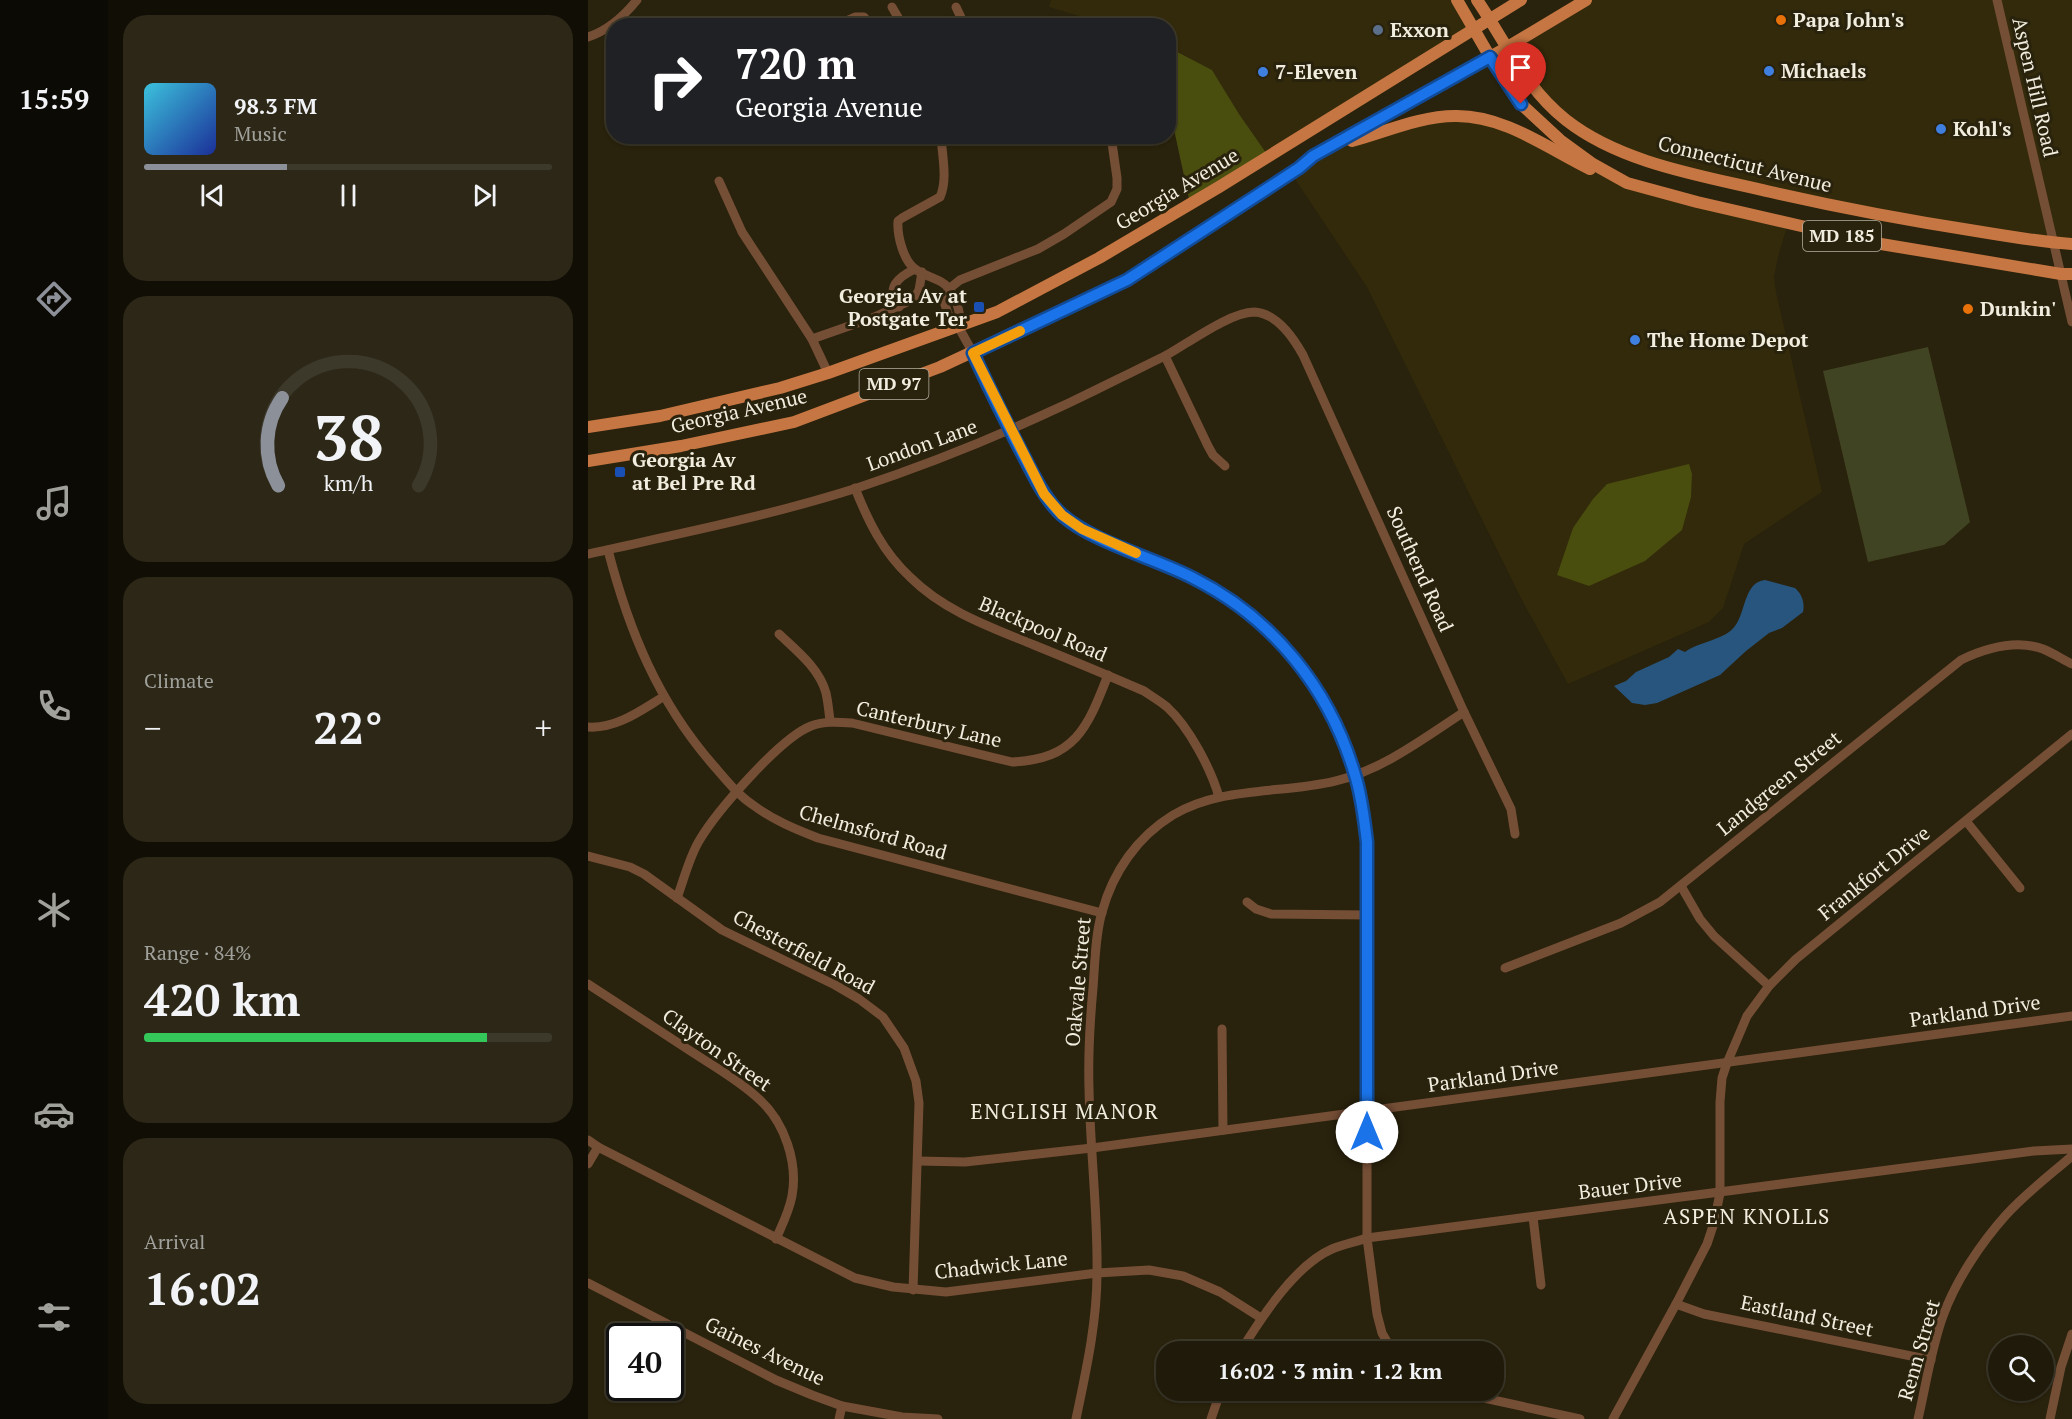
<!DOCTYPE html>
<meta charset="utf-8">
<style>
body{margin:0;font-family:"PT Serif",serif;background:#2c2717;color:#f1f3f6;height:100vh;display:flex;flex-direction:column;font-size:22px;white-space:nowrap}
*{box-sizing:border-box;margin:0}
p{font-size:20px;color:#a1a19c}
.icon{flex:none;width:33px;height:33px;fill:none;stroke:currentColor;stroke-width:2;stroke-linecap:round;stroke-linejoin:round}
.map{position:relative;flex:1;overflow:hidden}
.drawer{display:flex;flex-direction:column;gap:15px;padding:15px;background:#110e05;width:480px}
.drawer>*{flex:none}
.top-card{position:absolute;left:18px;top:18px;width:570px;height:126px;border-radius:24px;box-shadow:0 2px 4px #0004,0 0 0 2px #3c382a;background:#202124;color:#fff;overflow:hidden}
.buttons{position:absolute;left:1400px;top:1335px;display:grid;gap:12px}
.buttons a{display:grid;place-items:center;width:66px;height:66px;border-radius:50%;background:#1f1a09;box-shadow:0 2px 4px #0004,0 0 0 2px #3c382a;font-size:30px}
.speed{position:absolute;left:18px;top:1323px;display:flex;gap:12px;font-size:30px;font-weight:700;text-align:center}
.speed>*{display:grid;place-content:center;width:78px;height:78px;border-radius:50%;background:#1f1a09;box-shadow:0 2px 4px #0004,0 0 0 2px #3c382a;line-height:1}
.speed .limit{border:3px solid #111;border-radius:9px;background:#fff;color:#111}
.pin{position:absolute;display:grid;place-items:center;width:51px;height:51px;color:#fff;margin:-62px -26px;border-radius:50% 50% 50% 0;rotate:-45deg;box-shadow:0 0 6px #0007}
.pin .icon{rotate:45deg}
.me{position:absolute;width:66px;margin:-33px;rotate:0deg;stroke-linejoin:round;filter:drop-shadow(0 0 4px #0008)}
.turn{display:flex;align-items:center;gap:21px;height:126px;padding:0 30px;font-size:27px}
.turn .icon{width:78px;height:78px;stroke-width:2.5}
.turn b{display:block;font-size:42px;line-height:51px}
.big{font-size:45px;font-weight:800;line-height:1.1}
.drawer .tile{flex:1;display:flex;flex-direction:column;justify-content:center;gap:9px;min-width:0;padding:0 21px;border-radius:24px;background:#2c2717}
.drawer .dial{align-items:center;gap:0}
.dial svg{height:156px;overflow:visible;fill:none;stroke:#3c382a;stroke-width:7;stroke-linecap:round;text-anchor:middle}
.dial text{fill:#f1f3f6;stroke:none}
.song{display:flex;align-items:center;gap:18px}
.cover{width:72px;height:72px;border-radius:9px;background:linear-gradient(135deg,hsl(190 70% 55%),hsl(230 70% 35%))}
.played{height:6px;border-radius:3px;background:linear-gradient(90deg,#8c9099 35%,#3c382a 35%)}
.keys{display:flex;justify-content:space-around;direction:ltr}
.heat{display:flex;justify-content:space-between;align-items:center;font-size:33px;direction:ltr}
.charge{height:9px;border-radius:4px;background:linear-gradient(90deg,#34c759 84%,#3c382a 0)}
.trip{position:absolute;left:568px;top:1341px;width:348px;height:60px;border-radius:24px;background:#1f1a09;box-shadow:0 2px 4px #0004,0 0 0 2px #3c382a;font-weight:800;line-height:60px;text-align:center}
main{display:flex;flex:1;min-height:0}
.tabs{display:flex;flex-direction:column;width:108px;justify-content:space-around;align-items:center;background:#0c0a04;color:#a1a19c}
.tabs .icon{width:42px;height:42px}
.tabs .selected{color:#8c9099}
.tabs b{font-size:27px;color:#f1f3f6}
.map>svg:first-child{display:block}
.built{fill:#332a0b}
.green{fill:#414423}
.forest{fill:#494d0e}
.water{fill:#28557d}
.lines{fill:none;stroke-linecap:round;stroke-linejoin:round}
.minor{stroke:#754e36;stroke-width:9}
.major{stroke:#c67642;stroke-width:12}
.route-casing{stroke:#114b97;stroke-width:15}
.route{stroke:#1a73e8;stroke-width:10}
.slow{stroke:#f59e0b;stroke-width:10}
.food-dot{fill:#e8710a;stroke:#29220c;stroke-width:2}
.service-dot{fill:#5c6f8a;stroke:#29220c;stroke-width:2}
.shop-dot{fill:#3f7fe0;stroke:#29220c;stroke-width:2}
.transit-dot{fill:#1a4fb4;stroke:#29220c;stroke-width:2}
.labels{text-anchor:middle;stroke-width:6;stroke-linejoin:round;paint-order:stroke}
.shield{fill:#29220c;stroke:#b5b0a0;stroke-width:1.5}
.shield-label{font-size:18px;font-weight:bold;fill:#f1eddf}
.poi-label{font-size:20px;font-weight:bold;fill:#f1eddf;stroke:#29220c;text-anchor:start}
.street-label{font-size:20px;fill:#f1eddf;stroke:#29220c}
.neighbourhood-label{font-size:21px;letter-spacing:1.5px;fill:#f1eddf;stroke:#29220c}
</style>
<main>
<nav class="tabs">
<b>15:59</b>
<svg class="icon selected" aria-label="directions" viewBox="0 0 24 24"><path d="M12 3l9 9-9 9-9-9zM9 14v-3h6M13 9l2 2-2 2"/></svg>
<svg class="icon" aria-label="music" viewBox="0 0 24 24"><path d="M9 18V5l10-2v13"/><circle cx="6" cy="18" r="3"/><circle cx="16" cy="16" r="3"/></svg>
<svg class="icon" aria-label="phone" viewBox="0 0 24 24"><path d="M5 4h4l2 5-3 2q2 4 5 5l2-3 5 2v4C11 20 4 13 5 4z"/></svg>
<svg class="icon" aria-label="climate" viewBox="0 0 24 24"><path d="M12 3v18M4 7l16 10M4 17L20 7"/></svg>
<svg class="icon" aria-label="car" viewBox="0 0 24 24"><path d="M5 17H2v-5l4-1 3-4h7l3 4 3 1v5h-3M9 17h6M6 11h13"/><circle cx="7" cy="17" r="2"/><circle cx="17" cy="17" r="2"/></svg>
<svg class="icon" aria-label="filters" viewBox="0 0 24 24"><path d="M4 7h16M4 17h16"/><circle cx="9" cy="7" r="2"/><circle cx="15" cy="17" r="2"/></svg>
</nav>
<section class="drawer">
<div class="tile">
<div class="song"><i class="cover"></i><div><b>98.3 FM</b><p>Music</p></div></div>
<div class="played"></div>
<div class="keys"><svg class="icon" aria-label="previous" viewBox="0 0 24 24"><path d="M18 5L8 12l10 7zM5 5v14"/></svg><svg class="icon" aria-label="pause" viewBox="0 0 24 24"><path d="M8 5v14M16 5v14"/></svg><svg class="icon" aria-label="next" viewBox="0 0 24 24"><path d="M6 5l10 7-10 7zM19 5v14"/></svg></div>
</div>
<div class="tile dial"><svg viewBox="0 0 100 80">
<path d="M14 69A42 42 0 1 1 86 69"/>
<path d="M14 69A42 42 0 0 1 16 24" stroke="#8c9099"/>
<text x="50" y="56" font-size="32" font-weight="700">38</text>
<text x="50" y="72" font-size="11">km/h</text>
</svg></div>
<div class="tile"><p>Climate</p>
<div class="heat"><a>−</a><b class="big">22°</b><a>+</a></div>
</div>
<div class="tile"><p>Range · 84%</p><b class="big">420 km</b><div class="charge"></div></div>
<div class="tile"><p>Arrival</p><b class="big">16:02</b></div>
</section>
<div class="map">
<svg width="1484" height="1419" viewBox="0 0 1484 1419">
<rect width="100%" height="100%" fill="#29220c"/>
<g class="built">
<polygon points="463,0 869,0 887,29 681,157 651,114 624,70 581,47 580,26 521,25 461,7"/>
<polygon points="998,0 1484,0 1484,244 1377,230 1077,165 979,121 918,48"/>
<polygon points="892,117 1008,172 1200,223 1190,257 1186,277 1188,292 1234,492 1156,544 1135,608 1121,622 980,684 934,600 779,287 703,173 743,147 825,124"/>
</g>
<polygon class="green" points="1340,347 1382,522 1356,545 1280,562 1235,371"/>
<g class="forest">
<polygon points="580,47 624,70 651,114 681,157 602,204 581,106"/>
<polygon points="1101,464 1104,474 1103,497 1094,530 1057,561 1001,586 969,575 985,528 1005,499 1019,484"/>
</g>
<path class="water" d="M1177 580 1207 588C1214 594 1217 603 1215 612L1194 628 1181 633 1158 651 1132 675 1069 703 1057 705 1044 703 1026 686 1038 681 1048 672 1081 657 1090 649 1097 652C1112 641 1137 640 1147 626 1158 612 1156 582 1177 580Z"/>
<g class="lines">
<g class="minor">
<polyline points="1409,0 1484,322"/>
<polyline points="304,7 315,26"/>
<polyline points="368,7 377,26"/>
<polyline points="247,26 267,17 276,17 283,26"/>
<path d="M0 37C19 31 36 16 49 0"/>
<path d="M353 136C354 155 360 180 352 197L314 218 310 221C309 235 315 260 327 269 344 281 358 277 367 299 371 310 373 315 370 326"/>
<polyline points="131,181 154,232 224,339 240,373"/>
<polyline points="326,299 331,290 334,272"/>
<polyline points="355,299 362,319 370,326 385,353 456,494 474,515 494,529 605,578 652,605 687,635 707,657 724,680 751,728 768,775 774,803 779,842 779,1238 789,1314 794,1333 805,1352"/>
<polyline points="355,299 362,288 372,280 450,249 476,234 523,202 529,189 529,178 523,136"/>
<path d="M311 307C297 288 310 277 327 269"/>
<polyline points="224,339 284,318 326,299 355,299"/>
<polyline points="577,356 620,446 625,455 637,466"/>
<path d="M267 488C280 521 295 552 322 577 356 611 402 627 446 645 483 660 519 675 556 691 563 696 572 701 579 707 601 727 623 769 631 797"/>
<path d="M20 550C41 631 70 702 126 766 138 780 150 795 165 805 185 820 207 829 230 838L514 913"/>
<path d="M0 554C90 534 181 516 269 488 360 458 447 421 532 378 547 371 562 363 577 356 599 344 642 312 666 312 689 313 705 337 715 355L876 712 923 809 927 834"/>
<path d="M191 634C209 651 231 668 238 693 240 702 241 712 242 721"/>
<path d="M0 727C28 729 52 711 75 697"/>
<polyline points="1378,821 1432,888"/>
<polyline points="0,856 42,867 56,874 134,930 247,985 271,999 295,1017 316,1048 328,1081 331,1103 325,1290"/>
<polyline points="1093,886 1112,919 1126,936 1181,986"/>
<path d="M89 898C96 879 101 858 111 841 128 812 192 738 223 726 236 721 250 722 264 723L424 762C487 759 499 729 520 675"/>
<polyline points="659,902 668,909 683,914 779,915"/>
<path d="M917 968 1033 923 1072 902 1373 660C1398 648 1427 639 1455 649 1465 653 1474 659 1484 664"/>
<path d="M0 984C35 1007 70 1030 104 1052 127 1067 152 1081 172 1100 197 1123 210 1163 204 1196 201 1212 194 1225 188 1239"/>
<polyline points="634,1029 635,1130"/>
<polyline points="0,1140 10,1147 267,1278 305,1287 358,1292 509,1273 561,1270 595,1276 632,1292 673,1318"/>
<polyline points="330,1161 377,1162 504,1148 1484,1016"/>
<polyline points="0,1164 10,1147"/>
<polyline points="945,1217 953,1285"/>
<polyline points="0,1283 188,1380 224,1395 254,1406 314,1417 350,1419"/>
<polyline points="1088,1304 1116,1314 1343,1360"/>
<path d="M652 1352C673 1318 707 1265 744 1249 755 1244 768 1242 779 1238L1446 1151 1484 1149"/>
<polyline points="859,1390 992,1419"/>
<polyline points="251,1419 254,1406"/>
<path d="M488 1419C498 1371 509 1323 509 1273 510 1212 502 1150 501 1088 500 1055 502 1021 505 988 507 963 507 936 514 912 525 872 549 837 585 815 634 786 693 794 747 781 795 770 836 738 876 712"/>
<polyline points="623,1419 633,1390"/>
<polyline points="1025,1419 1088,1304 1119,1244 1126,1223 1132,1193 1132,1102 1134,1078 1139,1063 1159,1016 1181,986 1208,959 1484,734"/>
<path d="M1330 1419C1338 1385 1343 1349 1355 1316 1368 1280 1393 1243 1418 1215 1438 1193 1462 1175 1484 1156"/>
<polyline points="1462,1419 1473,1367 1484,1334"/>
</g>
<g class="major">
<polyline points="869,0 902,57 933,104 972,140 1005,164 1039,183 1109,202 1287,243 1473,274 1484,274"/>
<path d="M889 0C918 42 937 88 978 120 1034 164 1116 176 1183 192 1253 208 1323 221 1394 232 1424 237 1454 242 1484 244"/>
<path d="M764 141C797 132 833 116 867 116 916 115 959 148 1002 169"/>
<polyline points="0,427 72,416 192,388 240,373 409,312 511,258 631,187 933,0"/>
<polyline points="0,461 93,446 206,422 352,367 539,280 711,168 725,156 918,48 998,0"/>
</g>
</g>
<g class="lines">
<g class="route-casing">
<path id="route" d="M779 1132V842C776 819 774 797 767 775 742 689 685 618 605 578 567 558 506 543 474 515 455 498 445 473 433 451 416 418 400 386 385 353L539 280 711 168 725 156 902 57 933 104"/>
</g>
<use href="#route" class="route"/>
<polyline class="slow" points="432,331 385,353 456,494 474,515 494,529 548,553"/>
</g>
<g class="food-dot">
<circle cx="1193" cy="20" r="6"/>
<circle cx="1380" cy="309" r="6"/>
</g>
<circle class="service-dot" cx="790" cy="30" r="6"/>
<g class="shop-dot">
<circle cx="1181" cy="71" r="6"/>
<circle cx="675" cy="72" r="6"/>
<circle cx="1353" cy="129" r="6"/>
<circle cx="1047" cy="340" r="6"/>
</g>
<g class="transit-dot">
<rect x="385" y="301" width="12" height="12" rx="3"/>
<rect x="26" y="466" width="12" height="12" rx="3"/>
</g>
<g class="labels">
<g class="shield">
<rect x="1215" y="221" width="78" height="30" rx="4.5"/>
<rect x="271.5" y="369" width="69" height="30" rx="4.5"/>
</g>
<g class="shield-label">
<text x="1254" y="242">MD 185</text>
<text x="306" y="390">MD 97</text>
</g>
<g class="poi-label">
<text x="1205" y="27">Papa John's</text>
<text x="802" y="37">Exxon</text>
<text x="1193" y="78">Michaels</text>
<text x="687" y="79">7-Eleven</text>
<text x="1365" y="136">Kohl's</text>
<text x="379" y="303" text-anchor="end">Georgia Av at<tspan x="379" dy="23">Postgate Ter</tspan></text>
<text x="1392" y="316">Dunkin'</text>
<text x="1059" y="347">The Home Depot</text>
<text x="44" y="467">Georgia Av<tspan x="44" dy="23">at Bel Pre Rd</tspan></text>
</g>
<g class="street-label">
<text transform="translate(1447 87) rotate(77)" y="7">Aspen Hill Road</text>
<text transform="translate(1157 164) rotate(14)" y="7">Connecticut Avenue</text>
<text transform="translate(589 189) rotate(-31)" y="7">Georgia Avenue</text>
<text transform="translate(151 411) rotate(-13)" y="7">Georgia Avenue</text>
<text transform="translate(334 445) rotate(-20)" y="7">London Lane</text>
<text transform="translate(832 569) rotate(66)" y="7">Southend Road</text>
<text transform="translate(455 629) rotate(23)" y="7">Blackpool Road</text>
<text transform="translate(341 724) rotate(13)" y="7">Canterbury Lane</text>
<text transform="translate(1191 783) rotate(-39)" y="7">Landgreen Street</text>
<text transform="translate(285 832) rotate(16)" y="7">Chelmsford Road</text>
<text transform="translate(1286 873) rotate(-39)" y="7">Frankfort Drive</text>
<text transform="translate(216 952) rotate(28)" y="7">Chesterfield Road</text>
<text transform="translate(490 982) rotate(-85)" y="7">Oakvale Street</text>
<text transform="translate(1387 1011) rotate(-8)" y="7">Parkland Drive</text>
<text transform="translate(129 1050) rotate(35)" y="7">Clayton Street</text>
<text transform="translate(905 1076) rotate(-8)" y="7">Parkland Drive</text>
<text transform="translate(1042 1186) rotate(-7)" y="7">Bauer Drive</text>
<text transform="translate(413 1265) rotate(-6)" y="7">Chadwick Lane</text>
<text transform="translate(1219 1316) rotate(12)" y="7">Eastland Street</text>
<text transform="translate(1331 1350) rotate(-74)" y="7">Renn Street</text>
<text transform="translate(177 1351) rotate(26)" y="7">Gaines Avenue</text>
</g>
<g class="neighbourhood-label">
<text x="477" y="1119">ENGLISH MANOR</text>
<text x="1159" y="1224">ASPEN KNOLLS</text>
</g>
</g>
</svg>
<div class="buttons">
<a><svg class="icon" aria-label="search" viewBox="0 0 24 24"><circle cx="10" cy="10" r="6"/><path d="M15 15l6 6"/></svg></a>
</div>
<div class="speed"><div class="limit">40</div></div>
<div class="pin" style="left:933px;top:104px;background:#d93025"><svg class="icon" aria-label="arrive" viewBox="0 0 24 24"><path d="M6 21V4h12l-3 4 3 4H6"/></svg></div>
<svg class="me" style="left:779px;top:1132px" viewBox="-20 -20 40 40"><circle r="19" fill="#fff"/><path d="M0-13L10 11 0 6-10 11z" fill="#1a73e8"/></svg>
<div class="trip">16:02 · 3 min · 1.2 km</div>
<div class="top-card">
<div class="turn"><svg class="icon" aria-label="right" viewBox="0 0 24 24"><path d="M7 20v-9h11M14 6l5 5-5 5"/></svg><div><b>720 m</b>Georgia Avenue</div></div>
</div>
</div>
</main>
